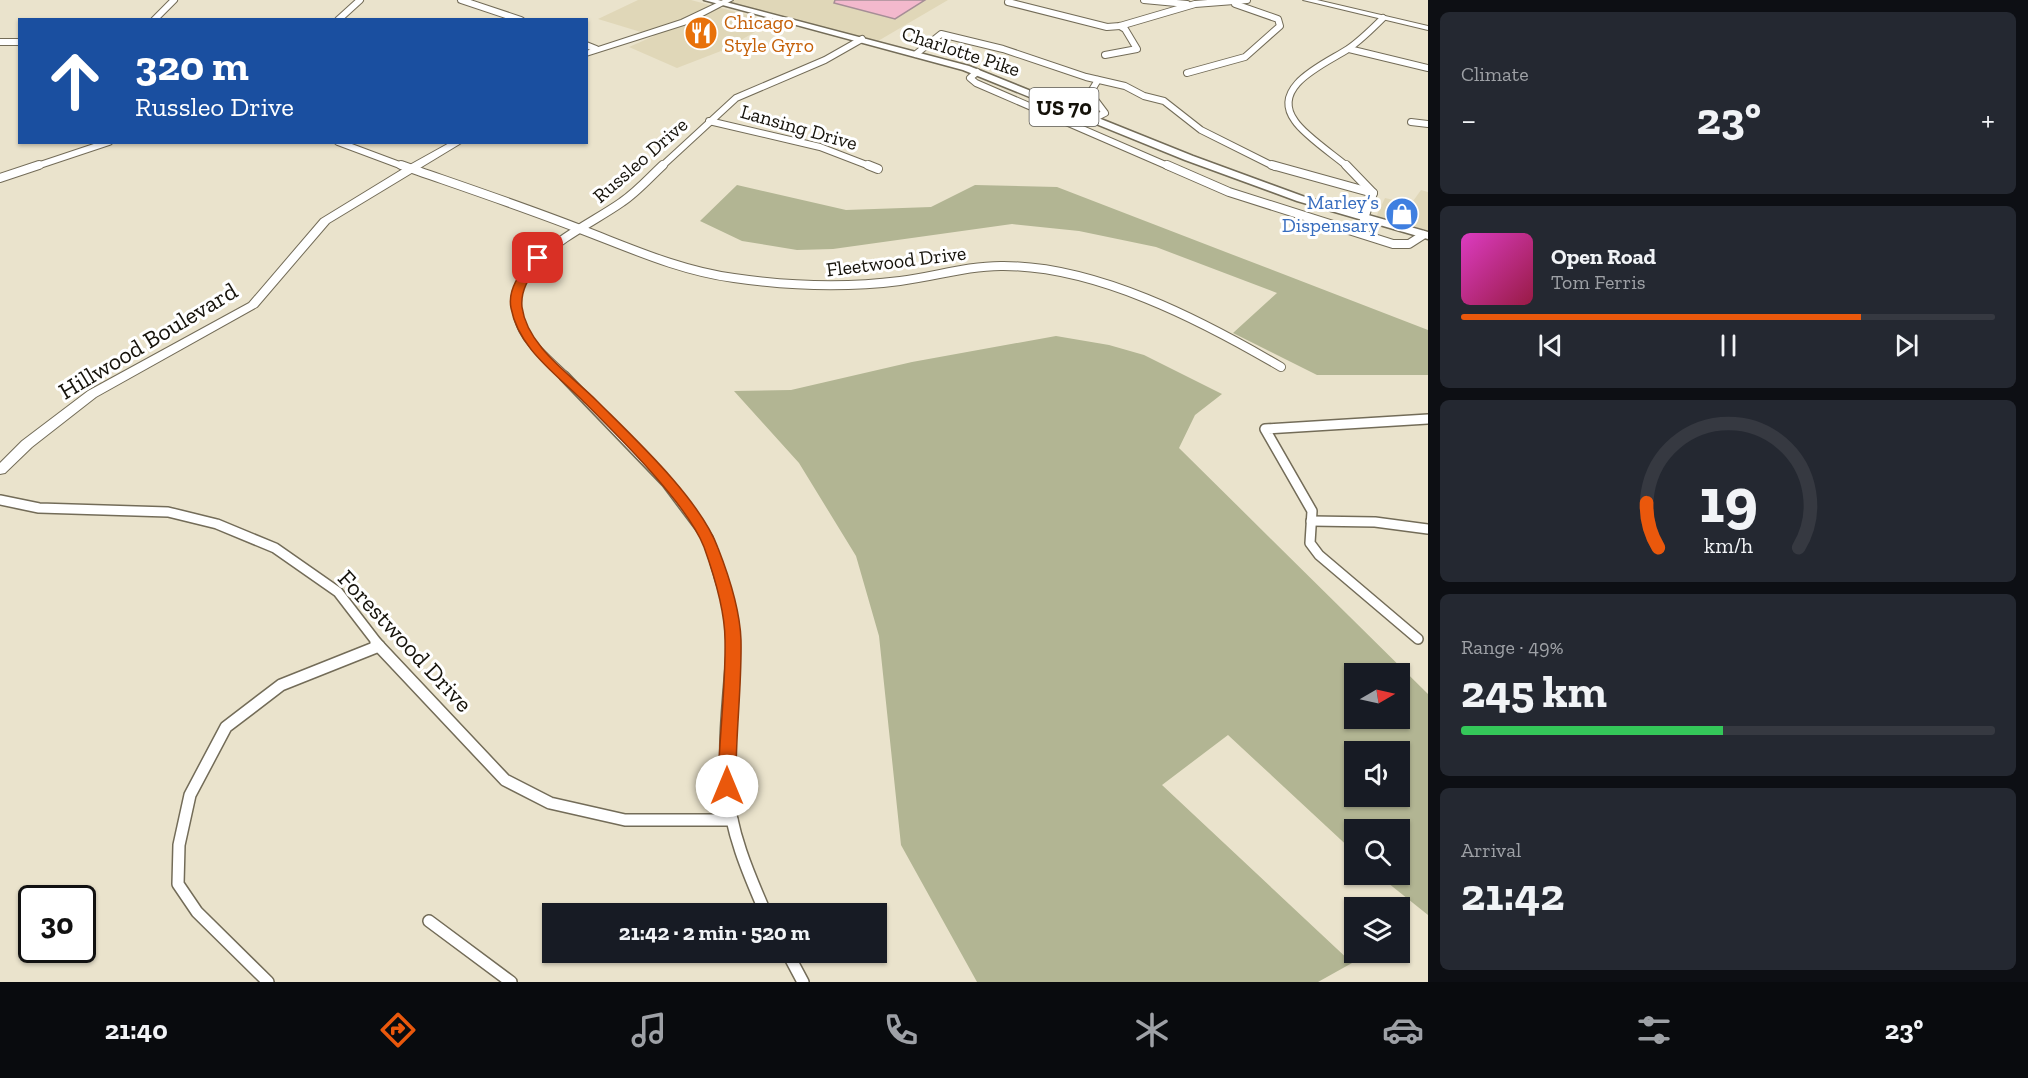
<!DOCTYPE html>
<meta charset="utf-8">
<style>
body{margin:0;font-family:"Zilla Slab",serif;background:#242831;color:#f1f3f6;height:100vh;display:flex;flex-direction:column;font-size:22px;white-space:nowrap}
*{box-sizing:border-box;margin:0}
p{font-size:20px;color:#9ea1a6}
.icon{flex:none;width:33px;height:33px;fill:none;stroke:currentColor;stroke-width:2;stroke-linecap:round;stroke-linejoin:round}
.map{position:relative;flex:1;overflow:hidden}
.sheet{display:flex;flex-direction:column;gap:12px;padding:12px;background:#0d0f14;width:600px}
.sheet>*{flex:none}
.guide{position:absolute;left:18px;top:18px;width:570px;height:126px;border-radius:0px;box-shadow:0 2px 4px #0004;background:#1a4fa0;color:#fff;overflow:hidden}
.needle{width:39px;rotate:81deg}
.tools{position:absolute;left:1344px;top:663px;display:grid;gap:12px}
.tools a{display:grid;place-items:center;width:66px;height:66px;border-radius:0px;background:#171b24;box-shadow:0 2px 4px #0004;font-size:30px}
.speed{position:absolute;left:18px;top:885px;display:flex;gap:12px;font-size:30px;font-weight:700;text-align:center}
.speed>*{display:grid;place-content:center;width:78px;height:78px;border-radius:50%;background:#171b24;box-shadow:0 2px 4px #0004;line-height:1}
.speed .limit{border:3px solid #111;border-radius:9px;background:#fff;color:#111}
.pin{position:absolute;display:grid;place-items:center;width:51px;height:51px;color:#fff;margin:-26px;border-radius:12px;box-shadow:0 3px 9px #0006}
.me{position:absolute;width:66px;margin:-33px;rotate:0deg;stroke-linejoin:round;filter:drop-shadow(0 0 4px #0008)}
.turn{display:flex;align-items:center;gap:21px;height:126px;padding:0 18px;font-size:27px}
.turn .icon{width:78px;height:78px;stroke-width:2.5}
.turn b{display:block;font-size:42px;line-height:51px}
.big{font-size:45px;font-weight:800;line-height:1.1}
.sheet .tile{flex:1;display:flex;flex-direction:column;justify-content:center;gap:9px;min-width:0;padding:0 21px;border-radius:9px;background:#242831}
.sheet .dial{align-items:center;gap:0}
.dial svg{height:156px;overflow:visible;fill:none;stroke:#363941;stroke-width:7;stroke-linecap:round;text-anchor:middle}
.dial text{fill:#f1f3f6;stroke:none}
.song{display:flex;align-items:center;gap:18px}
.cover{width:72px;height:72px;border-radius:9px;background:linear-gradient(135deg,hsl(310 70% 55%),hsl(340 70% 35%))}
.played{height:6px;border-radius:3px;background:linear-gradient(90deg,#ea580c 75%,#363941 75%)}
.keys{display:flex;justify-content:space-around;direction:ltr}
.heat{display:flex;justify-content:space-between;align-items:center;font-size:33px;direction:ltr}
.charge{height:9px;border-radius:4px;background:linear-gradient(90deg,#34c759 49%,#363941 0)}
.trip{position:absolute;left:542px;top:903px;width:345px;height:60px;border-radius:0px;background:#171b24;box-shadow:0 2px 4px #0004;font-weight:800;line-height:60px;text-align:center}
.dock{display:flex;height:96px;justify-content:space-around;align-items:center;background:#090b0e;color:#9ea1a6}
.dock .icon{width:42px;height:42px}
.dock .selected{color:#ea580c}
.dock b{font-size:27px;color:#f1f3f6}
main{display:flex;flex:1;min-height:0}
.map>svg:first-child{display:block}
.built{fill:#e0d7b8}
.green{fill:#b2b593;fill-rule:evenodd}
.building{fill:#f3b9cd;stroke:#a68e96;stroke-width:1.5}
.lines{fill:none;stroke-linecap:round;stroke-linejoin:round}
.street-far3-casing{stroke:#736c58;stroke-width:8}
.street-far2-casing{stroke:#736c58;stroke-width:10}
.street-far1-casing{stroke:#736c58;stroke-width:12}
.street-casing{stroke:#736c58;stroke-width:14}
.secondary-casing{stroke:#736c58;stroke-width:2}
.primary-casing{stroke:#736c58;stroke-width:3}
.street-far3{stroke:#fff;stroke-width:6}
.street-far2{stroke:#fff;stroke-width:8}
.street-far1{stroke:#fff;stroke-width:9}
.street{stroke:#fff;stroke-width:11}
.secondary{fill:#fff;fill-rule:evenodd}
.primary{fill:#fff;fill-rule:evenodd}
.route{fill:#ea580c;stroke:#983908;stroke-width:1.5}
.labels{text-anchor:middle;stroke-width:6;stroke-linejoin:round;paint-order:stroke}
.far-food-label{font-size:20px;fill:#c56008;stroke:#fff;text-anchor:start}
.far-street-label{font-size:20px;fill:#15120a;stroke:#fff}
.far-shop-label{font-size:20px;fill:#366cbe;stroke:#fff;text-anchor:end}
.shield{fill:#fff;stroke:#5b5954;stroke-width:1.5}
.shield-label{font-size:22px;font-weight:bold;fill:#15120a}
.street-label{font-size:24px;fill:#15120a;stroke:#fff}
</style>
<main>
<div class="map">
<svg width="1428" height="982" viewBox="0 0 1428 982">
<rect width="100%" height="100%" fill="#eae3cc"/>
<g class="built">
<polygon points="638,0 691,0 773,22 721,51 677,68 629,47 654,36 598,19"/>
<polygon points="735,0 948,0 878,41 729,3"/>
<polygon points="1421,190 1428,192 1428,231 1376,217 1385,198 1411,204"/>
</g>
<g class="green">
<polygon points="737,185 846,210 931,207 975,185 1057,187 1428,330 1428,375 1317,375 1233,333 1277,293 1156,247 1079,231 1012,224 833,249 797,250 742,241 700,221"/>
<path d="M1056 336 1109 345 1144 355 1222 394 1195 415 1179 448 1428 694V915L1378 875 1400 874V830H1354V852L1228 735 1162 785 1352 963 1318 982H977L901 845 879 636 856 556 799 463 734 391 791 390 912 362ZM1354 674H1400V718H1354ZM1354 752H1400V796H1354Z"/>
</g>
<polygon class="building" points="835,0 925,0 895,19 834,3"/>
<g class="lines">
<g class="street-far3-casing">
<g id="street-far3">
<polyline points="461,0 521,20"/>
<polyline points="1144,0 1187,4"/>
<polyline points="1008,2 1107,27 1120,26 1195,4 1247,0"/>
<polyline points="154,20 174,0"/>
<polyline points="338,20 360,0"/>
<polyline points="0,42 20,42"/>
<polyline points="586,45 596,49"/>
<polyline points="1349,49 1428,68"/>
<polyline points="916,54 941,34 1003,49 1086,77 1125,86 1144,96 1164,101 1201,130 1275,167"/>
<polyline points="1105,55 1137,49 1125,29 1120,26"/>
<polyline points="977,72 970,78 976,83 1170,167"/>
<polyline points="1187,73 1245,57 1280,26 1278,19 1235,4"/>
<polyline points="1093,119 1105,113 1090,93 1098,80"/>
<polyline points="709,121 820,147 872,167"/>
<polyline points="1411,122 1428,124"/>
<polyline points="338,142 405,167"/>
<polyline points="34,167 109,142"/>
<polyline points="661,167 736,98 825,60 862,39"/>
<path d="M1348 167C1334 155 1304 135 1295 121 1269 86 1327 63 1348 49 1361 40 1372 29 1383 18"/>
</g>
</g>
<g class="street-far2-casing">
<g id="street-far2">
<path d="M401 165C461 186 521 206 580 229 630 248 680 271 734 278 789 286 845 288 900 281 934 277 966 266 1001 266 1095 265 1201 320 1281 367"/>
<polyline points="868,165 878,169"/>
<polyline points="1167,165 1229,192 1393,244 1409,244 1423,235"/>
<polyline points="1272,165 1373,193"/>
<polyline points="1346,165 1373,193 1364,218"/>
<polyline points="0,178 39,165"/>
<path d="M566 377C549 360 523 341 518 316 504 261 586 228 622 202 637 192 650 177 663 165"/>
</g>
</g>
<g class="street-far1-casing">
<g id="street-far1">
<polyline points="564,376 666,482 708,538 729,609 733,644"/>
<polyline points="0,500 39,508 168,512 217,524 275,548 338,592 378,644"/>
<polyline points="1311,521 1375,522 1428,529"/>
<polyline points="1418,639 1319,555 1310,543 1312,511 1265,429 1428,419"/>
</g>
</g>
<g class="street-casing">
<g id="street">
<polyline points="376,643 505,780 550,803 625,820 732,820"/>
<path d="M733 643C730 690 723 739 727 786 730 831 748 873 766 914"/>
<polyline points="429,921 511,982"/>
<polyline points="787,952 803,982"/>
<polyline points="268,982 197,912 178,884 179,845 190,795 226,727 281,685 379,646"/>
</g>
</g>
<g class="secondary-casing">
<g id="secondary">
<polygon points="723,0 733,0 687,24 586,56 586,51 681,20"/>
<polygon points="1303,0 1317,0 1428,26 1428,30"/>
<polygon points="451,142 463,142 329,223 257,307 96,397 32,447 5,473 0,474 0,463 22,441 88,391 249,303 321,219 406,167"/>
</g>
</g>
<g class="primary-casing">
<polygon id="primary" points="704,0 718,0 969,66 1193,156 1305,197 1428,232 1428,239 1297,201 1185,160 963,70"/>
</g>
<use href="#street-far3" class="street-far3"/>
<use href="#street-far2" class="street-far2"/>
<use href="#street-far1" class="street-far1"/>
<use href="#street" class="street"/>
<use href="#secondary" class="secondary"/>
<use href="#primary" class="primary"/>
</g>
<path class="route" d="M534 256 543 258C533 273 520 287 522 307 527 346 571 375 597 401 634 438 700 499 718 548 729 576 740 610 741 640 742 688 735 737 736 786L733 791 727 793 721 791 718 786C719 737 726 687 725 640 725 610 714 575 704 547 687 503 614 432 579 397 552 371 518 346 511 308 507 288 522 271 534 256Z"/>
<defs>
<g id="restaurant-disc" transform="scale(1.725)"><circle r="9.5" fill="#e8710a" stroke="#fff"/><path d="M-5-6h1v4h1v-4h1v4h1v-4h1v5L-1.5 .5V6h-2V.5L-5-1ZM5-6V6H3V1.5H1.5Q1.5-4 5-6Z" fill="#fff"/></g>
<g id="shop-disc" transform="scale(1.725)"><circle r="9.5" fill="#3f7fe0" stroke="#fff"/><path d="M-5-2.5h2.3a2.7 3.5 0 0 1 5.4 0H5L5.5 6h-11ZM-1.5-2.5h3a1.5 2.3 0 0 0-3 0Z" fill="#fff"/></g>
</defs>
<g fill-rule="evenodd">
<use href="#restaurant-disc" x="701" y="33"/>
<use href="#shop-disc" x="1402" y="214"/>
</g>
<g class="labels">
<g class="far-food-label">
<text x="724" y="29">Chicago<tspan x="724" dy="23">Style Gyro</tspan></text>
</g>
<g class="far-street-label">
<text transform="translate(961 51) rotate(18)" y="7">Charlotte Pike</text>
<text transform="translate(799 127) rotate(16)" y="7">Lansing Drive</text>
<text transform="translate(640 160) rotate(-41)" y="7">Russleo Drive</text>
<text transform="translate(896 261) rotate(-7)" y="7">Fleetwood Drive</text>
</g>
<g class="far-shop-label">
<text x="1379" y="209">Marley’s<tspan x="1379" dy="23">Dispensary</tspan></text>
</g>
<rect class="shield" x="1029.5" y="88" width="69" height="38" rx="4.5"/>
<g class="shield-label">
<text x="1064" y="115">US 70</text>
</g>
<g class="street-label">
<text transform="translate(148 341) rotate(-31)" y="8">Hillwood Boulevard</text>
<text transform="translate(405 641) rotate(47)" y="8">Forestwood Drive</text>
</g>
</g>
</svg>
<div class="tools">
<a><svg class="needle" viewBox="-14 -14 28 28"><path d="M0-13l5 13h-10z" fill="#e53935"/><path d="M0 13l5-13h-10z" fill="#9ea1a6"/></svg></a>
<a><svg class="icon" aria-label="sound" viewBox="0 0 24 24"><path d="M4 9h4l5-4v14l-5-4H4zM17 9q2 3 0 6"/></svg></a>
<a><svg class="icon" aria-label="search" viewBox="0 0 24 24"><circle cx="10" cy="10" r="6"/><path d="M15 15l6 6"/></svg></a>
<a><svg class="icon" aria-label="layers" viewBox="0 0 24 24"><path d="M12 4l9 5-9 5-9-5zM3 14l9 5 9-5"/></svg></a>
</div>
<div class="speed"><div class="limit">30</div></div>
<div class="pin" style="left:538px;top:258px;background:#d93025"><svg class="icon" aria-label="arrive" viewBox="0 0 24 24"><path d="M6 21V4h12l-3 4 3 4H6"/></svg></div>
<svg class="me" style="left:727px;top:786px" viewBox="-20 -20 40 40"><circle r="19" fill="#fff"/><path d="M0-13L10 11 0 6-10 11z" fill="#ea580c"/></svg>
<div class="trip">21:42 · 2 min · 520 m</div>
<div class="guide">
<div class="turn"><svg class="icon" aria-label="ahead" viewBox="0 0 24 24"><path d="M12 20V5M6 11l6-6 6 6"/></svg><div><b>320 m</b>Russleo Drive</div></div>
</div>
</div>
<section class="sheet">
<div class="tile"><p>Climate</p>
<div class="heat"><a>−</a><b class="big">23°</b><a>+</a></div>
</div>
<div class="tile">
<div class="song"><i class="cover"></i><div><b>Open Road</b><p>Tom Ferris</p></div></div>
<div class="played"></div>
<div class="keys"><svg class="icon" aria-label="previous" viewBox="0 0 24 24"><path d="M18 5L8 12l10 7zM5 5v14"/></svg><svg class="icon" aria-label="pause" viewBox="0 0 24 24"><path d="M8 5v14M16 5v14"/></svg><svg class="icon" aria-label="next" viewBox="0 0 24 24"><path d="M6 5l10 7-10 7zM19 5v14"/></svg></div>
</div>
<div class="tile dial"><svg viewBox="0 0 100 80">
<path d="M14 69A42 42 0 1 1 86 69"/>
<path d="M14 69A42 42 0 0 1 8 46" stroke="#ea580c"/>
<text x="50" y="56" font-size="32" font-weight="700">19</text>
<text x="50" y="72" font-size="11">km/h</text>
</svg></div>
<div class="tile"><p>Range · 49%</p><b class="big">245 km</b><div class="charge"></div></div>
<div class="tile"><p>Arrival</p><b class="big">21:42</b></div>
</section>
</main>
<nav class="dock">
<b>21:40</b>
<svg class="icon selected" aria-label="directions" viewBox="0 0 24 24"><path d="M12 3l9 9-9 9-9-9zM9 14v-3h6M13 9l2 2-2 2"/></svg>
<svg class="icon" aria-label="music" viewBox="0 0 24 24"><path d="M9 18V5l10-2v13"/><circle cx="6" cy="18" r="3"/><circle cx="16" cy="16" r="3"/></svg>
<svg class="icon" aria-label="phone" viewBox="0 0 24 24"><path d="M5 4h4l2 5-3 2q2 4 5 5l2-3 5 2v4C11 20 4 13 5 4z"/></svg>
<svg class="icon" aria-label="climate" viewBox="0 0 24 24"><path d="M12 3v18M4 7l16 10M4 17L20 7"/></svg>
<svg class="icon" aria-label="car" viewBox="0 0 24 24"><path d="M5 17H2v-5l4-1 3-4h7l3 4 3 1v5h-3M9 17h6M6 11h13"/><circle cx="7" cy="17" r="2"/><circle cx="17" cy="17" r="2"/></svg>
<svg class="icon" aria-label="filters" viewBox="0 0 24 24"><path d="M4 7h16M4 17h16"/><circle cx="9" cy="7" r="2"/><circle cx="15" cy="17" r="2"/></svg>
<b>23°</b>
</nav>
